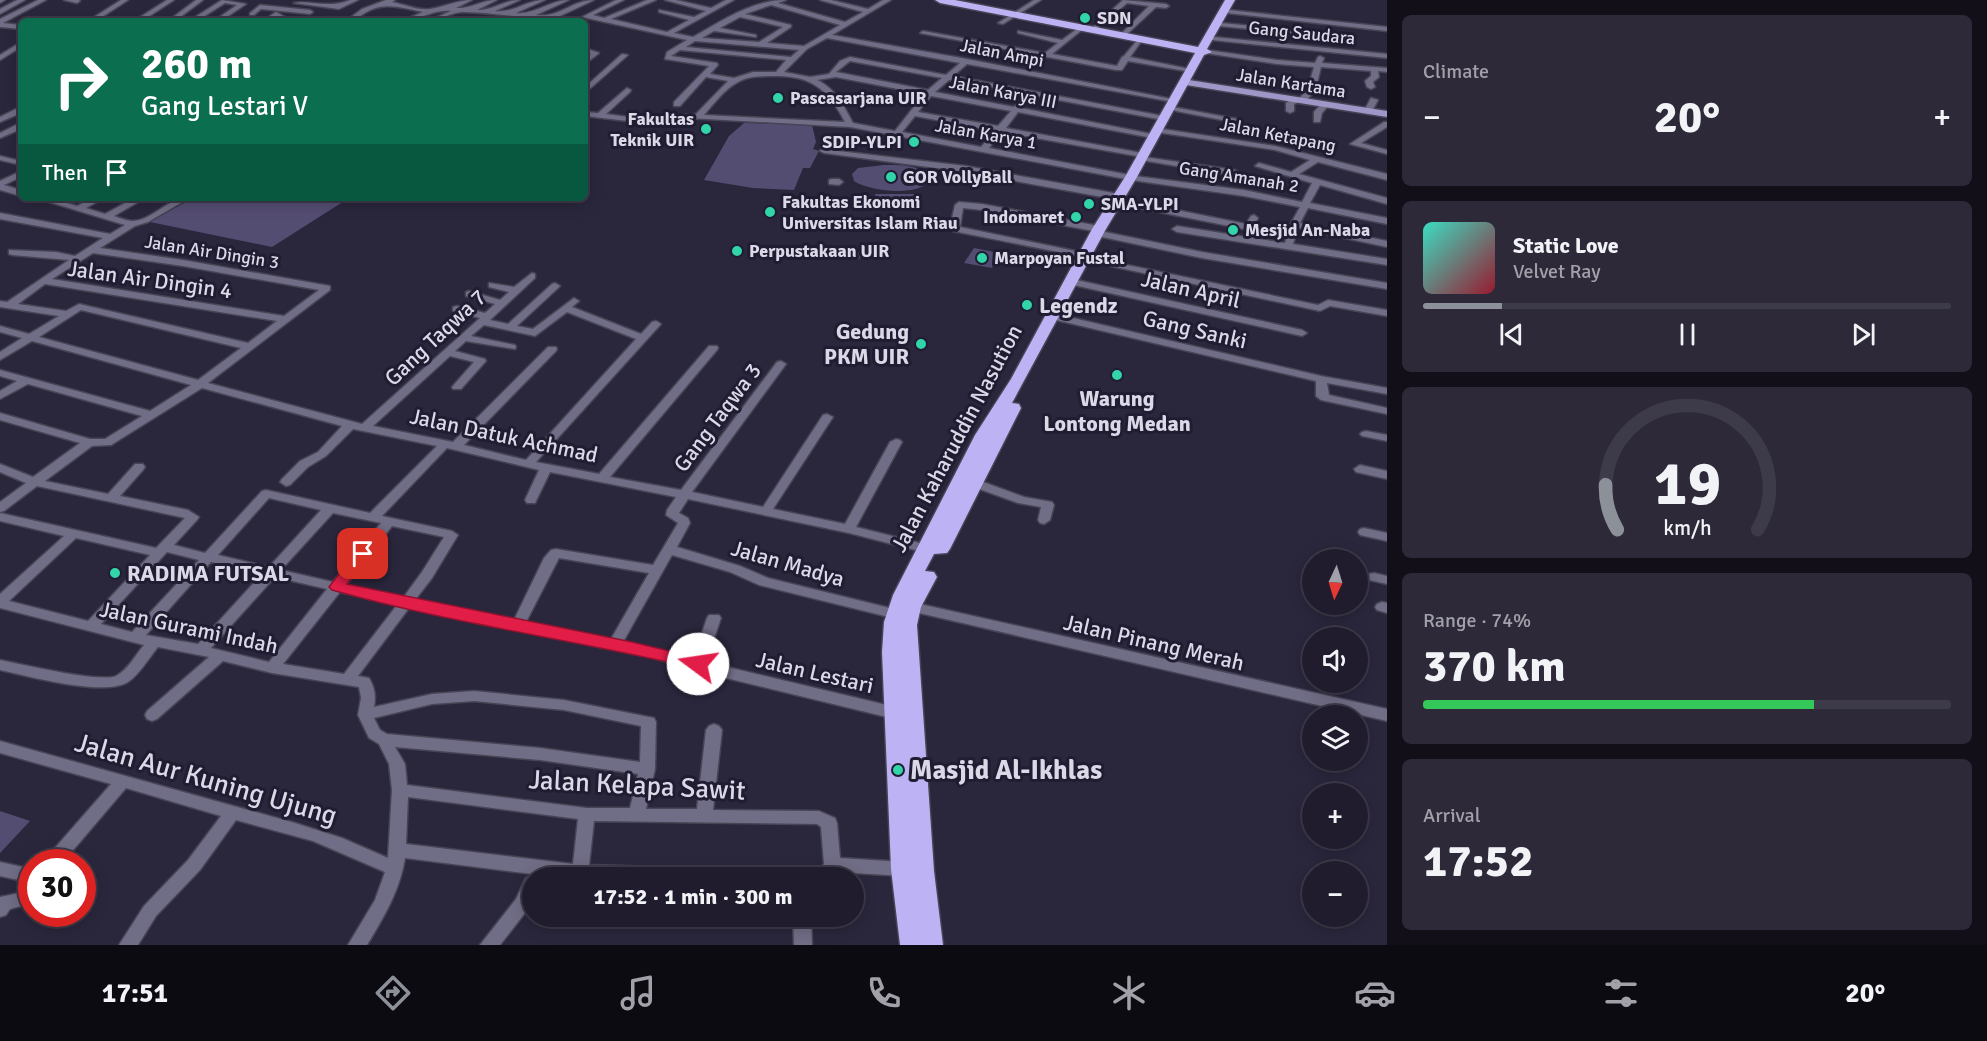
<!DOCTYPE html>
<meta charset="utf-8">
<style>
body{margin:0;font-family:Signika,sans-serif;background:#2d2939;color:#f1f3f6;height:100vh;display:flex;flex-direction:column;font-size:22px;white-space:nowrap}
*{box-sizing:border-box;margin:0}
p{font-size:20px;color:#a2a1aa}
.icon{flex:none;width:33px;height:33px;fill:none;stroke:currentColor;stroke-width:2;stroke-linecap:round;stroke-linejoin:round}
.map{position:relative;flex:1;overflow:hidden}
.drawer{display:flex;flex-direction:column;gap:15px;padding:15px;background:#120f19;width:600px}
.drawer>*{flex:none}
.banner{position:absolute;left:18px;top:18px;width:570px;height:183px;border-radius:9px;box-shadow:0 3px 15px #0003,0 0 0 2px #3d3a49;background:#0b6e4f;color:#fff;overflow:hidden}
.needle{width:39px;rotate:184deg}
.tools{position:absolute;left:1302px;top:549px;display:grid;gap:12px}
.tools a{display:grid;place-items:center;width:66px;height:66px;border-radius:50%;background:#201c2d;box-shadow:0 3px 15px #0003,0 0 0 2px #3d3a49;font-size:30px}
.speed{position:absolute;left:18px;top:849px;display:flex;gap:12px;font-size:30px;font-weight:700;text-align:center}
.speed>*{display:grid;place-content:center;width:78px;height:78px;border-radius:50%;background:#201c2d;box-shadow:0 3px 15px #0003,0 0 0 2px #3d3a49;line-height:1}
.speed .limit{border:9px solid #d22;background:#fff;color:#111}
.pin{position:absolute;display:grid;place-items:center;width:51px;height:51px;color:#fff;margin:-26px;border-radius:12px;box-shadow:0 3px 9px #0006}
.me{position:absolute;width:66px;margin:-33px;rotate:284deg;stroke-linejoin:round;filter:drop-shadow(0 0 4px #0008)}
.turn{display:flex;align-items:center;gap:21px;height:126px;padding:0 24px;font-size:27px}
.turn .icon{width:78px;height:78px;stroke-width:2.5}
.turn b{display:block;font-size:42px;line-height:51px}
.then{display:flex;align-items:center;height:57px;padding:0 24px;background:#0003;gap:12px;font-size:22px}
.big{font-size:45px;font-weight:800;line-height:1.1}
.drawer .tile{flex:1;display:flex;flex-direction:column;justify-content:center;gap:9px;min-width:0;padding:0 21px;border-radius:9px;background:#2d2939}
.drawer .dial{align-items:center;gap:0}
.dial svg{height:156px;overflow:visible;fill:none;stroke:#3d3a49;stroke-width:7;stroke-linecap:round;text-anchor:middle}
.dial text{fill:#f1f3f6;stroke:none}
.song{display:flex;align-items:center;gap:18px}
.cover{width:72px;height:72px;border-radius:9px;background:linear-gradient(135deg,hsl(170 70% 55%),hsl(350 70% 35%))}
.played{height:6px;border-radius:3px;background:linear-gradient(90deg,#8c9099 15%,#3d3a49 15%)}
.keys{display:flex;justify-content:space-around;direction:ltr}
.heat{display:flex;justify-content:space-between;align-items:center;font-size:33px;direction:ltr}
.charge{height:9px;border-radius:4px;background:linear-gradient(90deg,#34c759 74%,#3d3a49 0)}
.trip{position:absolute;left:522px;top:867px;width:342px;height:60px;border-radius:30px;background:#201c2d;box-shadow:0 3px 15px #0003,0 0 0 2px #3d3a49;font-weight:800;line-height:60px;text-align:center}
.menu{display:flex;height:96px;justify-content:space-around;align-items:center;background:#0d0b12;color:#a2a1aa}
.menu .icon{width:42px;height:42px}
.menu .current{color:#8c9099}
.menu b{font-size:27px;color:#f1f3f6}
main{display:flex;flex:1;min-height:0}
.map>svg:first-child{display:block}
.green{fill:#544d72}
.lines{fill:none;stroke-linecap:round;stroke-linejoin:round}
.minor-casing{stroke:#474455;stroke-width:3}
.major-casing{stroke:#474455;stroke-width:3}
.highway-casing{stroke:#474455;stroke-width:3}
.minor{fill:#706d86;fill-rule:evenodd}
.major{fill:#9e97c8;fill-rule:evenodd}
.highway{fill:#bdb3f4;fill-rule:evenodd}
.route{fill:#e11d48;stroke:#92132f;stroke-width:1.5}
.poi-dot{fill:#32d4a9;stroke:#201c32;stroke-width:2}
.labels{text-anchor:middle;stroke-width:6;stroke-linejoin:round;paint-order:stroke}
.far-poi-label{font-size:18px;font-weight:bold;fill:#dbd9e8;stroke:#201c32;text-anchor:start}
.far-street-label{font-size:18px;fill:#dbd9e8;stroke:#201c32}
.street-label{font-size:22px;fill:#dbd9e8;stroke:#201c32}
.poi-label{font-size:22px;font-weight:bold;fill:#dbd9e8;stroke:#201c32;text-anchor:start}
.near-poi-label{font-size:27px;font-weight:bold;fill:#dbd9e8;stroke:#201c32;text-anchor:start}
.near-street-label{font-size:27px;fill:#dbd9e8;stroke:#201c32}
</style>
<main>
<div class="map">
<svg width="1387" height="945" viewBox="0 0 1387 945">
<rect width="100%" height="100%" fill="#2a263c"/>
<g class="green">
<polygon points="744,123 812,125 816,142 813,149 819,151 810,168 803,168 794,190 753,188 704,180 729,136"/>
<path d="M884 165C899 165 922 164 930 179 922 198 868 191 854 181L852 174 858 168Z"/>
<polygon points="875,194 916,194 919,207 878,207"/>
<polygon points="193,198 349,198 272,247 150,222"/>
<polygon points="974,248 999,253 992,268 964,263"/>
<polygon points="0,811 30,821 0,853"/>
</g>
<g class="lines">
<g class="minor-casing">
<g id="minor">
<polygon points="0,0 5,0 0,3"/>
<polygon points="17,0 25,0 0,14 0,9"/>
<polygon points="38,0 46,0 3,23 21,25 21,29 0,27 0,19"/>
<polygon points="64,0 79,0 80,1 77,3"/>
<polygon points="121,0 128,0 96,21 88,21"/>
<polygon points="167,0 174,0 142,21 134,21"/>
<polygon points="196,0 203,0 175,21 168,21"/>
<polygon points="222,0 246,4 221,21 214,21 237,5 225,3 197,21 189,21"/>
<path d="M350 0H358L339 9 294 3C309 0 330 9 350 0Z"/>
<path d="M386 0H395L392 2C403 4 419 11 430 9 444 7 458 0 472 0L456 8C472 9 481 0 497 0L477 10C492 11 504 0 520 0L495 11C515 13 526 0 545 0L516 13C535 15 550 0 569 0L536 15C560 18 572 0 594 0L558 17 579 21C540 21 502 13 463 12 451 12 440 21 428 21L451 11C433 9 419 21 402 21L423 12C398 7 381 0 359 17L381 21H346L362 9Z"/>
<path d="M616 0H624L593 15 604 18 647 0H656L611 19 667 32 689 20 659 12V10L694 17 706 11 665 0H676L711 8 726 0H734L674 33 693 37C722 21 752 0 786 0L778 3 845 22 863 12 820 0H831L868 9 883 0H891L832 35 967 59 1177 100 1173 102 967 64 953 76 1163 116 1167 118 1163 120 1032 95 1021 108 1152 134 1156 136 1152 138 1018 112 1006 128 1142 153 1146 155 1142 157 1002 132 989 148 1135 176 1244 190 1302 202 1312 183 1255 166 1259 163 1291 172 1310 160 1275 150 1162 133 1158 131 1162 129 1275 146 1387 174V180L1318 162 1299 174 1387 198V204L1320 185 1310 203 1387 218V224L1308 208 1300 223 1387 241V247L1298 228 1293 244 1387 259V265L1177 232 1172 229 1177 226 1285 243 1290 225 1300 207 1244 196 1131 180 850 127 688 118 636 122 585 116V112L598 113 627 88 631 90 630 92 606 114 636 118 696 114 728 81 706 77 680 106H674V102L709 66 665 59 667 52 687 40 582 17ZM771 5 840 25 804 46 767 43 791 27V25L745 14ZM740 17 783 27 759 42 702 38 714 31 756 37V35L720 28ZM827 38 960 63 946 75 850 57 840 61 829 74 810 77 784 72 807 49ZM695 41 799 50 791 57 686 47ZM680 50 786 60 776 72H753L734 78 710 74 718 65 717 63 671 56ZM850 61 942 78 928 90 836 72ZM753 77C800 73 823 78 845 122L704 115C718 99 731 80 753 77ZM836 77 924 94 895 131 853 123C844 106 835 88 817 80ZM949 80 1025 94 1014 107 935 92ZM931 96 1011 111 998 126 918 112ZM915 116 995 131 981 147 902 132Z"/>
<polygon points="1034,0 1041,0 1003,24 998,23"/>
<polygon points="1123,0 1166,4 1169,6 1166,8 1156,7 1124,37 1119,36 1149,6 1127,3 1095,31 1091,31 1091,29"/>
<polygon points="260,5 310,10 313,12 310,14 261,9 254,15 250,15 250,13"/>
<polygon points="1229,10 1387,27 1387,31 1227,13 1226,12"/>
<polygon points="276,12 285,17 279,21 271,21 275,18 270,16"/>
<polygon points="1221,23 1351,35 1354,37 1351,39 1219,26 1218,25"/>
<polygon points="1081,26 1083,27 1083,29 1052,54 1117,66 1122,57 1124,56 1140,37 1143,39 1130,57 1195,70 1191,72 1128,61 1122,70 1116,70 920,33 923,31 1045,53 1058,43 1018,33 1018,31 1062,40"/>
<polygon points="1214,37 1387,54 1387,58 1212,40 1212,38"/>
<polygon points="21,42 21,47 0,60 0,55"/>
<polygon points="585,48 599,53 585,64 585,58 591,54 585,52"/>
<polygon points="1207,50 1277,60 1315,63 1318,57 1320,56 1324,58 1322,63 1387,68 1387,72 1378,71 1379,77 1373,82 1375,87 1371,89 1367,87 1365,81 1371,76 1371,71 1321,67 1316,88 1305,103 1299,102 1294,104 1294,111 1290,113 1286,111 1286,103 1293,98 1299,99 1308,88 1314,67 1277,64 1205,53 1204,52"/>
<polygon points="622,54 628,55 585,93 585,87"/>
<polygon points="1371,98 1378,100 1371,113 1365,113 1364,111"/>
<polygon points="1322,103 1329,105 1322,113 1320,122 1314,122 1314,112"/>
<polygon points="1173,107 1237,119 1241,121 1237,123 1176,111 1172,109"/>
<polygon points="18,108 21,108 21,113 0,122 0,117"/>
<polygon points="1384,122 1387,122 1387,127 1361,143 1387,150 1387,154 1350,144"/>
<polygon points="18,124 21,124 21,129 0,138 0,133"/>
<polygon points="821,149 966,166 1119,194 1123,197 1119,200 966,172 824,153 820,151"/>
<polygon points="0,156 21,161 21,165 0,160"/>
<polygon points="1144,157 1235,170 1239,173 1235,176 1147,161 1143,159"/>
<polygon points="21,171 21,177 4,185 21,190 21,196 0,190 0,181"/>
<polygon points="832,179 839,179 843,182 839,185 829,184 829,180"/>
<path d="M36 198H50L77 206 93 198H104L86 208 105 214 134 198H145L114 216C120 218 127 221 133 221 153 220 167 198 189 198L148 222 135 226 100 248 183 260 330 286V290L208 383 362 424 480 318 453 311V307L457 306 485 313 495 304 466 296V292L469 291 500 300 509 292 489 287V283L514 287 532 273 535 274V278L490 320 508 324 552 284 555 283 560 286 558 288 517 326 533 329 574 298 579 301 572 307 641 334 652 322 656 321 661 324 536 462 599 474 709 346H717L718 348 717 350 610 477 681 490 777 362 781 361 786 364 692 492 763 507 823 415 827 414 833 417 773 509 845 524 890 442 896 439 900 440 902 442 856 527 932 546 933 549 932 552 927 553 849 533 688 499 679 513 688 518 690 523 677 547 740 566 768 578 902 611 904 614 902 617 897 619 759 585 730 572 672 555 623 642 693 659 707 618 709 615H719L721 618 706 662 895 707 900 709 902 713 900 717 895 719 730 679 650 657 409 608 358 676 369 678C375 688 376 696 374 707L432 694 474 691 564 700 654 718 656 722 655 769 646 809H697L706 730 709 726 714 724 719 726 722 730 713 810 819 811 835 818 837 823 840 858 904 862 910 864 912 869 910 874 904 876 836 872 833 878H564L405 858C400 890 384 917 367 945H348L375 900 385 872 313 841 236 820 200 870 156 916 138 945H119L144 906 188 860 221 816 126 788 63 862H45L47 857 111 784 0 753V741L295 823 342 838 388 858 392 790 389 764 379 744 369 738 358 715 361 698 359 687 272 673 223 661 157 719 152 721 147 719 145 715 147 711 209 657 158 647C148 659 140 674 128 682 104 697 28 676 0 670V660C21 664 100 683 116 676 128 670 136 654 144 645L0 608V594L64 536 0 521V513L156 548 185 518 37 486 4 511 0 512V502L26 483 0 472V464L33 477 80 443 0 420V413L90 439H105L142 416 28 384 0 399V391L17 381 0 376V370L150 411 191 385 32 341 0 360V352L22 338 0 332V326L29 334 59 316 0 307V301L7 302 69 260 12 255 9 254V250L56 252 75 256 103 238 0 219V213L110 234 125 225ZM93 253 183 266 319 290 284 316 52 279ZM45 284 277 321 248 343 79 304 66 311 18 304ZM81 310 241 348 198 380 39 337ZM567 312 636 339 526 460 464 445 556 351 557 349 556 347H548L453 442 373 426 450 356 474 362 452 387 453 389H461L486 361 485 359 455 351 466 341 515 349 516 347 515 345 471 336 484 325 535 336ZM202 388 342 426 318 452 300 461 282 479 280 482 286 486 290 485 308 467 326 456 353 429 437 446 370 513 266 490 262 491 205 553 174 545 197 520 199 517 188 510 120 496 143 470 145 467 143 464H135L108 494 45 481 92 446 111 445ZM447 448 539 470 525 500 527 503H535L550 472 676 497 667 510 666 515 678 523 653 565 556 549 551 550 544 558 514 620 415 600 432 578 458 535 452 531 382 516ZM269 498 321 510 269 567 218 555ZM333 513 381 523 333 582 281 570ZM392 526 444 537 422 572 403 598 346 585ZM76 538 150 555 88 621 9 601ZM167 552 199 560 132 632 101 624ZM559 558 649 573 611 639 526 622ZM211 562 262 574 198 644 146 635ZM275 577 327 589 269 662 211 648ZM340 592 397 605 344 674 283 664ZM474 701 564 710 641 726 640 762 540 748 387 734 380 730 374 718 432 704ZM395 747 540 760 638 774 630 808H587L407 785 405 764ZM408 797 578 819 573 864 406 844ZM594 821 817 824 821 827 824 864 820 869 798 873 796 877 794 873 788 871 589 865Z"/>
<polygon points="1122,199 1246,224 1251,216 1254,215 1258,218 1252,229 1249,230 1119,204 1118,202"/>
<polygon points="959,202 982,204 1099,226 1104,229 1099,232 982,210 963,208 960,227 1085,253 1088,254 1089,257 1318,305 1328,300 1387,310 1387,316 1330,306 1320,311 1092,262 1089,261 1088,258 953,231 950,227 955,205"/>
<polygon points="1105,232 1202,252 1387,283 1387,289 1202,258 1102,237 1102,233"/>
<polygon points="852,250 863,255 858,258 847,253"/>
<polygon points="1072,279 1302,330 1307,333 1302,336 1069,284 1069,280"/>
<polygon points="1060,315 1321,376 1387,388 1387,394 1327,383 1329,395 1387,408 1387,414 1321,400 1316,396 1316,381 1056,320 1056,316"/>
<polygon points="1366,431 1387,435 1387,441 1362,436 1360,434 1362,432"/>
<polygon points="1360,465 1387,471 1387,479 1356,472 1354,469"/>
<polygon points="975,479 1024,497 1052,502 1054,505 1050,520 1044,524 1040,523 1038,520 1041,507 1018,503 971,486 969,483 971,480"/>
<polygon points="1364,528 1387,533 1387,541 1360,535 1358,532 1360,529"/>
<polygon points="1374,573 1387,576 1387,584 1369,580 1367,577 1369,574"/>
<polygon points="911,602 1387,709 1387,721 906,610 904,607 906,604"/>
<polygon points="1382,602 1387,603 1387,613 1377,610 1375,607 1377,604"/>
<polygon points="0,862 32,869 32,883 0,876"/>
<polygon points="532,876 537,878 532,878 532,900 528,909 500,945 480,945 516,899 526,878"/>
<polygon points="32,885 32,903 10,909 6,915 0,917 0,897 19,893"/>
<polygon points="793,916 811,916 812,945 794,945"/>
</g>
</g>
<g class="major-casing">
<polygon id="major" points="1189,80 1387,111 1387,117 1186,85 1186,81"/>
</g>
<g class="highway-casing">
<polygon id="highway" points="935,0 955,0 1198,47 1225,0 1235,0 1207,49 1212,52 1204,55 1137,177 1106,229 1012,403 1019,404 1021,408 950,549 947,553 934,554 925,571 934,572 937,577 921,607 917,625 934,871 943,945 900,945 891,869 882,652 884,622 893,595 975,435 1011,379 1092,229 1125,177 1195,53 940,3"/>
</g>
<use href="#minor" class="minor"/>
<use href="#major" class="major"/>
<use href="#highway" class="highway"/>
</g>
<path class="route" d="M363 549 370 554 347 584 632 642 698 658 704 659 706 664 704 668 698 669C577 640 452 624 332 590L329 587 332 583 358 550Z"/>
<g class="poi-dot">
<circle cx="1085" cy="18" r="6"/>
<circle cx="778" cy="98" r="6"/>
<circle cx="706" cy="129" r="6"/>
<circle cx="914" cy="142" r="6"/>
<circle cx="891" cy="177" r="6"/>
<circle cx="1089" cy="204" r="6"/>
<circle cx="770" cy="212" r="6"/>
<circle cx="1076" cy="217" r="6"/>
<circle cx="1233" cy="230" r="6"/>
<circle cx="737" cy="251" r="6"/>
<circle cx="982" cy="258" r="6"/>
<circle cx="1027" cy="305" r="6"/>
<circle cx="921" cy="344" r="6"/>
<circle cx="1117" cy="375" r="6"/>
<circle cx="115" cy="573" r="6"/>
<circle cx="898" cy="770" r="6"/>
</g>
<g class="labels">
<g class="far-poi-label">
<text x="1097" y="24">SDN</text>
<text x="790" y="104">Pascasarjana UIR</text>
<text x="694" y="125" text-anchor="end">Fakultas<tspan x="694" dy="21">Teknik UIR</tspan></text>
<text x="902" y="148" text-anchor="end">SDIP-YLPI</text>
<text x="903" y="183">GOR VollyBall</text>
<text x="782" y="208">Fakultas Ekonomi<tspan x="782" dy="21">Universitas Islam Riau</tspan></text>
<text x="1101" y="210">SMA-YLPI</text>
<text x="1064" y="223" text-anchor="end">Indomaret</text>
<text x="1245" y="236">Mesjid An-Naba</text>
<text x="749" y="257">Perpustakaan UIR</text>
<text x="994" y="264">Marpoyan Fustal</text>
</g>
<g class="far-street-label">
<text transform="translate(1302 33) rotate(6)" y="6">Gang Saudara</text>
<text transform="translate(1002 53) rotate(11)" y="6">Jalan Ampi</text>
<text transform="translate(1291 83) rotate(9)" y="6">Jalan Kartama</text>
<text transform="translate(1003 92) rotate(11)" y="6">Jalan Karya III</text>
<text transform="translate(986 134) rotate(10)" y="6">Jalan Karya 1</text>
<text transform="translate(1278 135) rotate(11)" y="6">Jalan Ketapang</text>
<text transform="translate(1239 177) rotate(9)" y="6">Gang Amanah 2</text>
<text transform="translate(212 252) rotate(9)" y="6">Jalan Air Dingin 3</text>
</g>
<g class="street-label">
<text transform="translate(150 279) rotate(8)" y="8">Jalan Air Dingin 4</text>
<text transform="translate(1191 289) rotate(13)" y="8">Jalan April</text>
<text transform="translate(1195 329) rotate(13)" y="8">Gang Sanki</text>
<text transform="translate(435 337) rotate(-43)" y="8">Gang Taqwa 7</text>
<text transform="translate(717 417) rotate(-53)" y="8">Gang Taqwa 3</text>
<text transform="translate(504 435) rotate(12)" y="8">Jalan Datuk Achmad</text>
<text transform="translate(956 438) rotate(-62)" y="8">Jalan Kaharuddin Nasution</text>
<text transform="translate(788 563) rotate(16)" y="8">Jalan Madya</text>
<text transform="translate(189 627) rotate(12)" y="8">Jalan Gurami Indah</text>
<text transform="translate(1154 642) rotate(13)" y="8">Jalan Pinang Merah</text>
<text transform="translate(815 672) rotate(13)" y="8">Jalan Lestari</text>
</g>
<g class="poi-label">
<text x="1039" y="313">Legendz</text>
<text x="909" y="339" text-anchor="end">Gedung<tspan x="909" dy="25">PKM UIR</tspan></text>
<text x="1117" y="406" text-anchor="middle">Warung<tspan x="1117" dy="25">Lontong Medan</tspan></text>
<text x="127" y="581">RADIMA FUTSAL</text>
</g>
<g class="near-poi-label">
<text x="910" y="779">Masjid Al-Ikhlas</text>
</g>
<g class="near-street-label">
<text transform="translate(206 779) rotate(16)" y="9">Jalan Aur Kuning Ujung</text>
<text transform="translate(637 785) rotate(3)" y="9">Jalan Kelapa Sawit</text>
</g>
</g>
</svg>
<div class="tools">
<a><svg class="needle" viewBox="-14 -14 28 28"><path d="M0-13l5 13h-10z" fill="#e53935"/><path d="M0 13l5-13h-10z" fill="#a2a1aa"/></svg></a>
<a><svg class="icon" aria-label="sound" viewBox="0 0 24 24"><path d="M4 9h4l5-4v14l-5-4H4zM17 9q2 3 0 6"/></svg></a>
<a><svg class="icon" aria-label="layers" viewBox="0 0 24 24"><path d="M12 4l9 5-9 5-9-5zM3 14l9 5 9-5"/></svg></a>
<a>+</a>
<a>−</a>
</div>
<div class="speed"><div class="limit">30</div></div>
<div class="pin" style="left:363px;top:554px;background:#d93025"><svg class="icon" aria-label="arrive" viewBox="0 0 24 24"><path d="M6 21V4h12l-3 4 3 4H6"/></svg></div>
<svg class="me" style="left:698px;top:664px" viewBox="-20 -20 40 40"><circle r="19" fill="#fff"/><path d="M0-13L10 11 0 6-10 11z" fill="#e11d48"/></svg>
<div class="trip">17:52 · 1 min · 300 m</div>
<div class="banner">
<div class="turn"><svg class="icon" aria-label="right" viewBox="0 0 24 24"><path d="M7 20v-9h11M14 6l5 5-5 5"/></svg><div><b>260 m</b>Gang Lestari V</div></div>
<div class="then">Then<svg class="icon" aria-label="arrive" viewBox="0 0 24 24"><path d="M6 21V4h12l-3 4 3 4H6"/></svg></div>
</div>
</div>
<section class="drawer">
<div class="tile"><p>Climate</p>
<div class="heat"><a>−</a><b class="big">20°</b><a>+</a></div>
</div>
<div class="tile">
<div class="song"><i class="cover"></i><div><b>Static Love</b><p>Velvet Ray</p></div></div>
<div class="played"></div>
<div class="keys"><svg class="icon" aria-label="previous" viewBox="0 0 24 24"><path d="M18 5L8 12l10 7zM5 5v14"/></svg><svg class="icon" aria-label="pause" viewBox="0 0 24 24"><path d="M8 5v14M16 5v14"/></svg><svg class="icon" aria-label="next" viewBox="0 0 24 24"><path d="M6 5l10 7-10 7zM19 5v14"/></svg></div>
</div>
<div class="tile dial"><svg viewBox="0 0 100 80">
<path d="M14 69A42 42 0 1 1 86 69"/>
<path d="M14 69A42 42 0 0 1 8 46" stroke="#8c9099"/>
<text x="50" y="56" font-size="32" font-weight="700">19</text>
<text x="50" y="72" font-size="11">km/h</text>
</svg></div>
<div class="tile"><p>Range · 74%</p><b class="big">370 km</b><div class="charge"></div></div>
<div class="tile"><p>Arrival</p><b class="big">17:52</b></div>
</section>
</main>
<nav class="menu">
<b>17:51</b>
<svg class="icon current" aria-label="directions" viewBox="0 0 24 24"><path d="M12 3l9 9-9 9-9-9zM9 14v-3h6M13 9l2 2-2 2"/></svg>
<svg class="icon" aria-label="music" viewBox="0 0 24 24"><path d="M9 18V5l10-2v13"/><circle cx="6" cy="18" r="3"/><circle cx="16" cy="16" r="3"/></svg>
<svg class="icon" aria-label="phone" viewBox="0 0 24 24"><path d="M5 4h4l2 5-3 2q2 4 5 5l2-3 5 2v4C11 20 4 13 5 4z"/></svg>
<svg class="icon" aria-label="climate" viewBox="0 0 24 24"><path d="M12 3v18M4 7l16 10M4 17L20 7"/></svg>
<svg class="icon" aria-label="car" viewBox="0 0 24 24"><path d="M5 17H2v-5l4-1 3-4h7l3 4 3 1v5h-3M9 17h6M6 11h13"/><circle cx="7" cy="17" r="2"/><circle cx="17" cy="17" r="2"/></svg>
<svg class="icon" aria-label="filters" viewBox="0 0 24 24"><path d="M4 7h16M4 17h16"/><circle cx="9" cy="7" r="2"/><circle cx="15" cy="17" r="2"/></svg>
<b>20°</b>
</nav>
